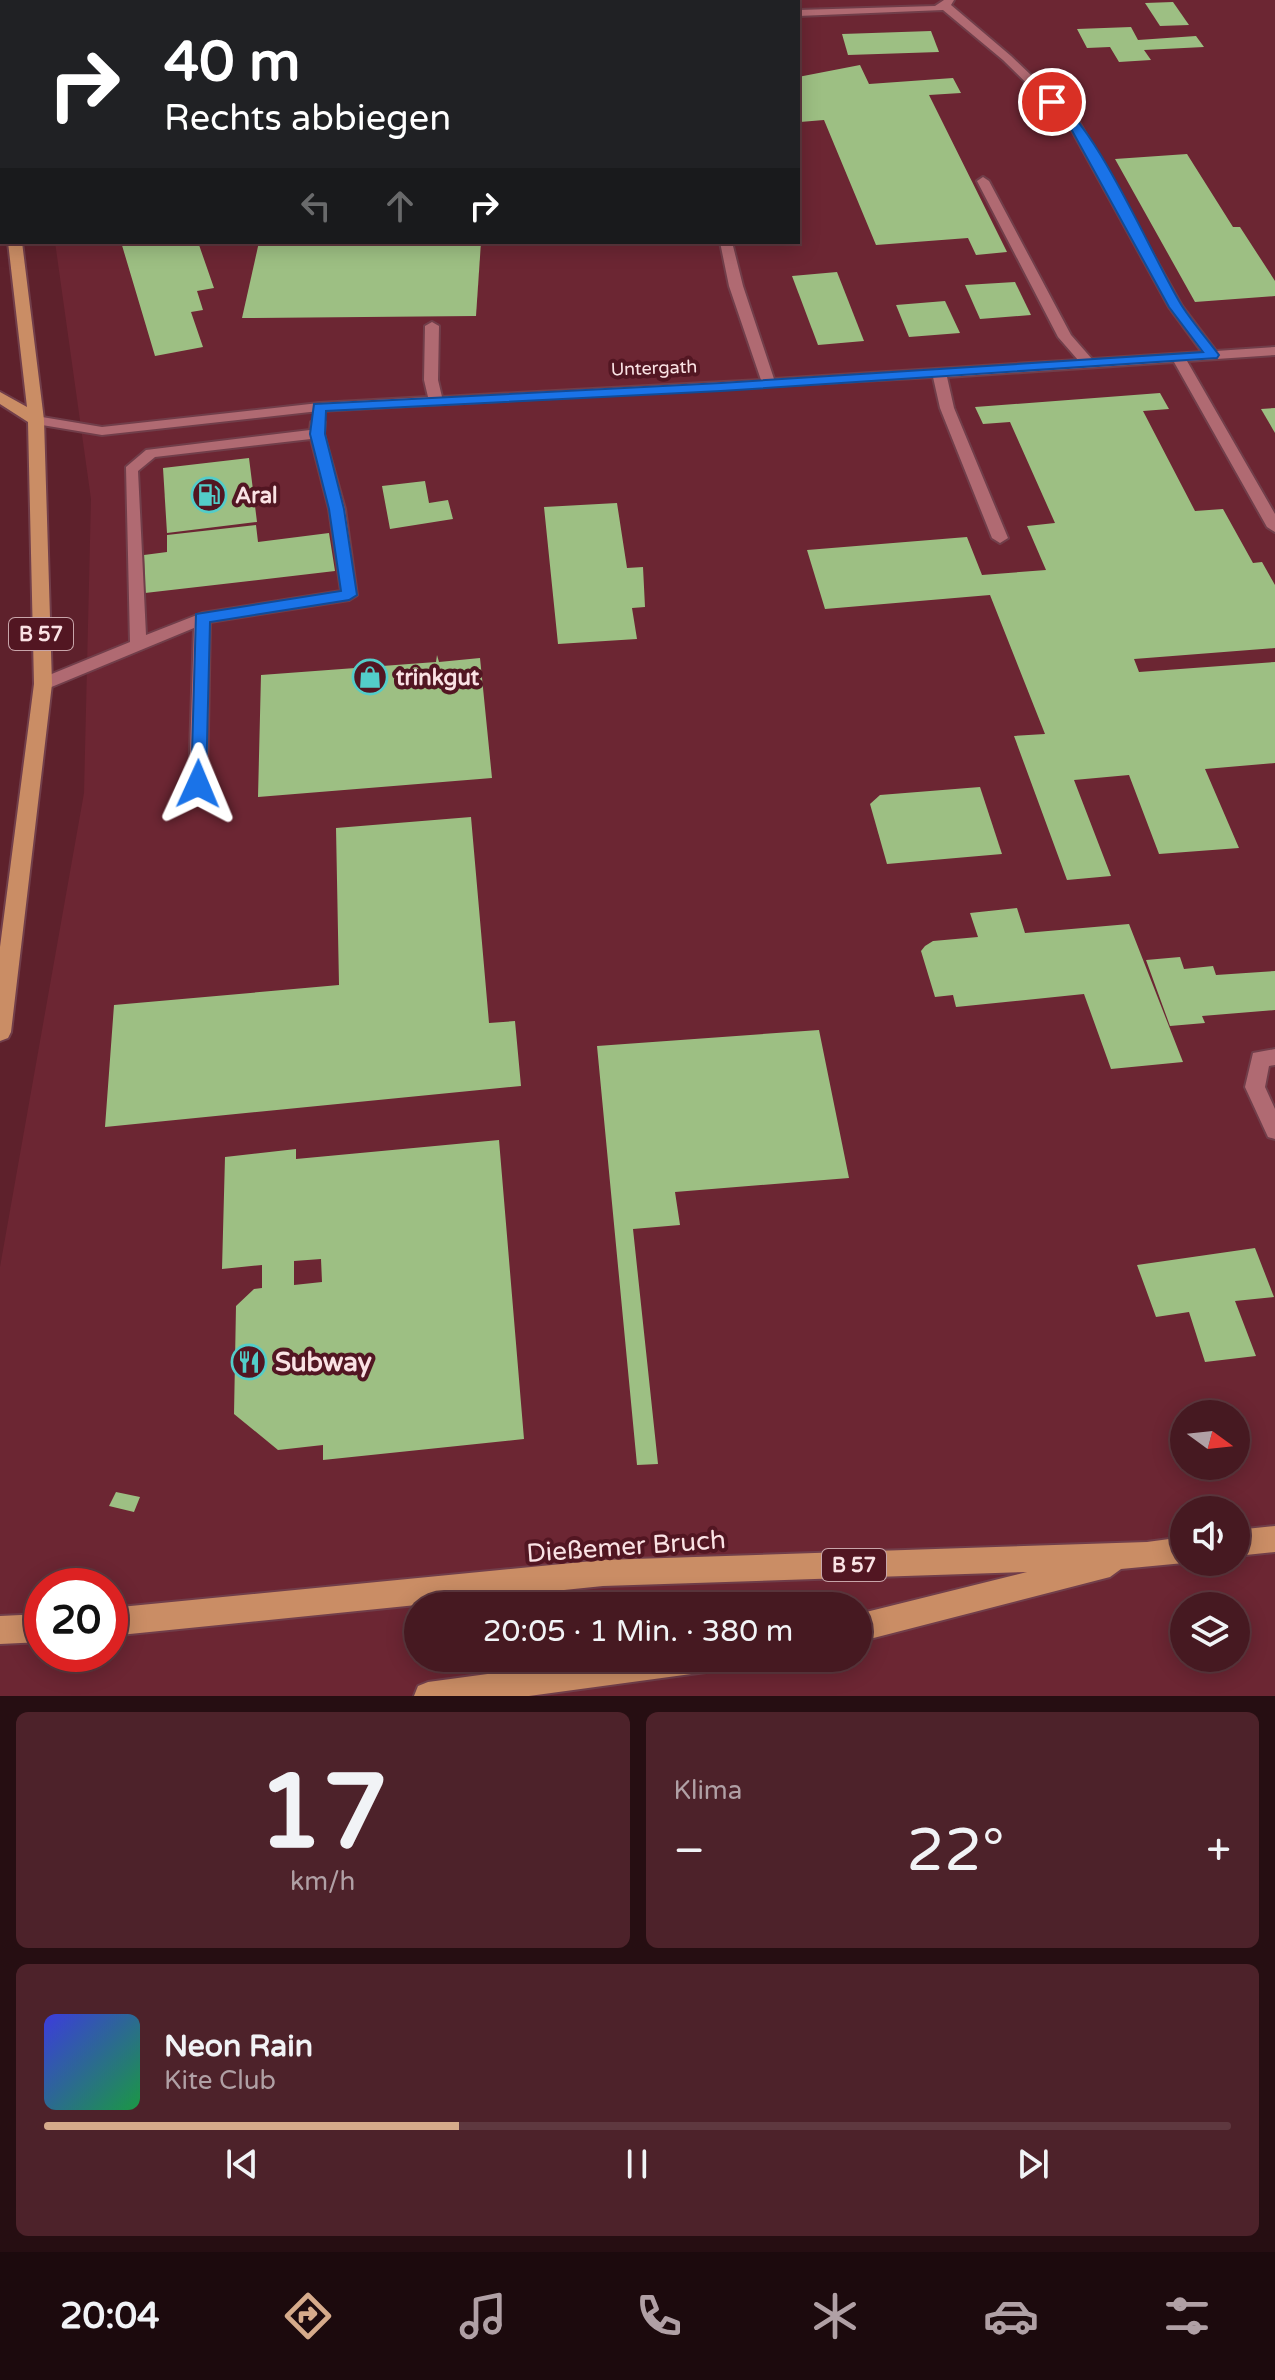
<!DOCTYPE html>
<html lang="de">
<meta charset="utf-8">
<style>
body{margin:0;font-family:"Varela Round",sans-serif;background:#4d222a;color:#f1f3f6;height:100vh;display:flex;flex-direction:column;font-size:30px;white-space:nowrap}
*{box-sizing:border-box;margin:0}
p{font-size:26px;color:#b0a0a5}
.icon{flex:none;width:44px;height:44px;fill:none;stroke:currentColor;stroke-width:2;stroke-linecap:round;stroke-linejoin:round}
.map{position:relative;height:1696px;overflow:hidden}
.side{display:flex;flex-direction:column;gap:16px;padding:16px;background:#260e12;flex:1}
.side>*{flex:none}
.hud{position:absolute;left:0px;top:0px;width:800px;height:244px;box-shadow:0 4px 20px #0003,0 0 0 2px #5e383f;background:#202124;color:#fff;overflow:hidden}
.needle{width:52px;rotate:105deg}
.fabs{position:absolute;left:1170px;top:1400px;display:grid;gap:16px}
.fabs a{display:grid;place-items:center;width:80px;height:80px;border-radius:50%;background:#461921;box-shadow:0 4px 20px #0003,0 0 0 2px #5e383f;font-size:40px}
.speed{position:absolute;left:24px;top:1568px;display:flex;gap:16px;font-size:40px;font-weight:700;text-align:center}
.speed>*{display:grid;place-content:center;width:104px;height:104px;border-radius:50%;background:#461921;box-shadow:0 4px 20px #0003,0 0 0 2px #5e383f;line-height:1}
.speed .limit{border:12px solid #d22;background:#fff;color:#111}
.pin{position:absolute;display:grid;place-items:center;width:68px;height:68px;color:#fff;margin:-34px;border:4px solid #fff;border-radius:50%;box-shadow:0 2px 8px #0007}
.me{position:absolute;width:88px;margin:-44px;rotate:1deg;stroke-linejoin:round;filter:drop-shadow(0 0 6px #0008)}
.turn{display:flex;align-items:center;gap:28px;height:168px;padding:0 32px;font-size:36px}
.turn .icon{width:104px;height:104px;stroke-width:2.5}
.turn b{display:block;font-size:56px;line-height:68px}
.lanes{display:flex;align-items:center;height:76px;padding:0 32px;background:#0003;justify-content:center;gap:40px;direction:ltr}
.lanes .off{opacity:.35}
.big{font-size:60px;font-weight:600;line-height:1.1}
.side .tile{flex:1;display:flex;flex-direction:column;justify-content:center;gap:12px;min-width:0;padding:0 28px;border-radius:12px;background:#4d222a}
.side .dial{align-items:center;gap:0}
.dial b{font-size:104px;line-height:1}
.song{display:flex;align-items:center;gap:24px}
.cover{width:96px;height:96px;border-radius:12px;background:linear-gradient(135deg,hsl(240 70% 55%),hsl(140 70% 35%))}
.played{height:8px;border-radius:4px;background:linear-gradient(90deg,#d6ab8b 35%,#5e383f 35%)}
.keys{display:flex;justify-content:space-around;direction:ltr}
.heat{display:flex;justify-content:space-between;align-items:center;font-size:44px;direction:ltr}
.side .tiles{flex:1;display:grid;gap:16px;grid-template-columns:1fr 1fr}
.tile:last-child{grid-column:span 2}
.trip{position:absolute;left:404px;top:1592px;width:468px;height:80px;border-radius:40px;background:#461921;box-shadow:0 4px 20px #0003,0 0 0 2px #5e383f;font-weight:600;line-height:80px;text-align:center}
.menu{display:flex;height:128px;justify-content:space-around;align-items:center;background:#1c0a0d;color:#b0a0a5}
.menu .icon{width:56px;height:56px}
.menu .current{color:#d6ab8b}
.menu b{font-size:36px;color:#f1f3f6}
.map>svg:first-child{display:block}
.built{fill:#6c2633;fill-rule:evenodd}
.building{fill:#9dbf83;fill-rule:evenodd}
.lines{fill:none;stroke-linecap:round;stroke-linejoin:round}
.lane-casing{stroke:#713e4a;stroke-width:4}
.street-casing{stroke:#713e4a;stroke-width:4}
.primary-casing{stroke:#713e4a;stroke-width:4}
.lane{fill:#b06a72;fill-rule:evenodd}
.street{fill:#b06a72;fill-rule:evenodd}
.primary{fill:#ca8d65;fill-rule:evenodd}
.route{fill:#1a73e8;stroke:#114b97;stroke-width:2}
.labels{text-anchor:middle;stroke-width:8;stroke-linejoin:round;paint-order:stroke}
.far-street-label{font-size:18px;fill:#fae2e4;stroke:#521622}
.shield{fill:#521622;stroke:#c8a5aa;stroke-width:2}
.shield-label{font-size:20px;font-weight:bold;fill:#fae2e4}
.poi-label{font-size:22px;font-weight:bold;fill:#fae2e4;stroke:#521622;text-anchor:start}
.near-poi-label{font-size:26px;font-weight:bold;fill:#fae2e4;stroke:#521622;text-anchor:start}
.near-street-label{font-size:26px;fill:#fae2e4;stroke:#521622}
</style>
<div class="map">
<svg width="1275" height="1696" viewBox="0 0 1275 1696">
<rect width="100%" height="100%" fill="#5e212c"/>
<path class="built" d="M11 0H1275V1696H0V1267L84 793 91 499 55 242H798V2ZM1184 1414H1236V1466H1184ZM1184 1510H1236V1562H1184ZM42 1586H110V1654H42ZM418 1606H858V1658H418ZM1184 1606H1236V1658H1184Z"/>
<g class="building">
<polygon points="1173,2 1189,25 1160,26 1145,3"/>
<polygon points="1131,27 1138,40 1196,36 1204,47 1144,50 1151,60 1119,62 1110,47 1087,48 1077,29"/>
<polygon points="931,31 939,52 848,55 842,34"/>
<polygon points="860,65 869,84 953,78 961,93 929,95 1007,252 976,255 968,238 876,245 824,120 800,122 798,117 798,77"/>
<polygon points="1187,154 1233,227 1240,227 1275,281 1275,296 1195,302 1115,159"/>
<polygon points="121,242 198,242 214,288 197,291 203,310 191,312 203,347 155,356"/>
<polygon points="259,242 481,242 476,316 242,318"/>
<polygon points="837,272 864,341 818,345 792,276"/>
<polygon points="1015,282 1031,315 980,319 965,285"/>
<polygon points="945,301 960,333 909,337 896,305"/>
<polygon points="1160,393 1169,409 1143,411 1195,511 1223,509 1253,563 1262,562 1275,585 1275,648 1134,659 1139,672 1275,662 1275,763 1205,769 1239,848 1159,854 1129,775 1074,780 1111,876 1067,880 1014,736 1045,734 990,595 825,609 807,550 967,537 982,575 1046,570 1027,526 1055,523 1010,422 983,424 975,407"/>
<polygon points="1275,408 1275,433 1261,409"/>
<polygon points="249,458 257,522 167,533 163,468"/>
<polygon points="425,481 429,503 448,500 453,519 390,529 382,486"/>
<polygon points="617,503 627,568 643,567 645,607 632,608 637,639 558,644 544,507"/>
<polygon points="256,525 258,542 329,533 335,571 145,593 144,555 167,552 167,535"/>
<polygon points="437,655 439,662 480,658 492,778 258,797 261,675 436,662"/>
<polygon points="980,787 1002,854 887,864 870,804 880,795"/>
<polygon points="471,817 489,1023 515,1021 521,1086 105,1127 114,1005 339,985 336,828"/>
<polygon points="1017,908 1025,933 1129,924 1183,1062 1111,1069 1084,994 956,1007 953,995 935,997 921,951 925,946 933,941 978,937 970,913"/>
<polygon points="1180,957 1184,969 1213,966 1216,975 1275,971 1275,1010 1202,1016 1205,1023 1170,1026 1146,960"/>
<polygon points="819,1030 849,1178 675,1192 680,1225 633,1229 658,1464 637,1465 597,1046"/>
<path d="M499 1140 524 1439 323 1460V1445L278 1450 234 1414 236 1306 254 1289 262 1288V1265L222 1269 225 1157 296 1149V1159ZM321 1259 322 1282 294 1285V1261Z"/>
<polygon points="1255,1248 1274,1297 1235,1301 1256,1356 1205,1362 1189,1312 1156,1317 1137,1265"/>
<polygon points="116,1492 140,1497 134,1512 109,1506"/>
</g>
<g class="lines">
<g class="lane-casing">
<g id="lane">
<rect x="284" y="0" width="10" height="2"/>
<rect x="603" y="0" width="10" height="2"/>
<rect x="706" y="0" width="10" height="2"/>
<polygon points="944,0 954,0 951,5 1011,56 1078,120 1182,306 1216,351 1275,347 1275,355 1187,361 1275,514 1275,532 1267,527 1174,362 947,377 954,408 1008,538 1000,543 992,538 940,408 933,377 319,411 102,435 36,424 29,420 36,416 102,427 319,403 428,397 424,380 425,326 432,322 439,326 438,380 442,397 761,380 729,286 720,242 732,242 743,286 774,379 1078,360 1058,337 977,181 983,177 989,181 1071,335 1092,359 1202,352 1169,307 1069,125 1003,60 943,10 798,16 798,10 935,6"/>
<path d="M318 418 325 422 324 434 345 509 357 595 349 600 210 622 207 784 198 790 192 788 189 784 194 628 49 688H37L35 684 37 680 130 642 126 467 146 450 310 430 311 422ZM311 439 329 509 341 591 202 613 146 635 138 471 155 457Z"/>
<polygon points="1275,1049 1275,1065 1269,1066 1265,1087 1275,1109 1275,1139 1268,1137 1245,1087 1253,1053"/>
</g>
</g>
<g class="street-casing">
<polygon id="street" points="10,0 26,0 9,2"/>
</g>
<g class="primary-casing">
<g id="primary">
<rect x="0" y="146" width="2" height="15"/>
<polygon points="8,242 22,242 44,420 52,684 11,1032 8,1038 0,1041 0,947 34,684 28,422 0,404 0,392 27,407"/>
<polygon points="1275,1526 1275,1552 1236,1556 1236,1530"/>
<polygon points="1184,1537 1184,1563 1121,1569 1110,1577 858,1642 858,1614 1027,1572 603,1586 110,1636 110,1608 603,1560 1147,1542"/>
<polygon points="42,1614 42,1642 0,1644 0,1616"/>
<polygon points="605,1658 720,1658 716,1668 706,1672 529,1696 414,1696 418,1686 428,1682"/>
</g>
</g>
<use href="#lane" class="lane"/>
<use href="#street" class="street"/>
<use href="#primary" class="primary"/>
</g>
<path class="route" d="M1052 98C1093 116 1155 263 1182 306 1193 323 1207 339 1219 355L1217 358 721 391 326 411 325 434 344 509 357 595 349 600 210 622 206 784 204 789H191L196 614 341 591 329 509 310 434 314 404 721 383 1203 352 1169 307 1069 125 1046 102Z"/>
<defs>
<g id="fuel-ring" transform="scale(1.8)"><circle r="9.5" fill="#521622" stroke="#53cdc9" stroke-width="1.5"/><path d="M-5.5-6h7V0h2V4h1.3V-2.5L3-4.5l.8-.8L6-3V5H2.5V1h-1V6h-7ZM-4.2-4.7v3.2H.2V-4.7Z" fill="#53cdc9"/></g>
<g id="shop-ring" transform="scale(1.8)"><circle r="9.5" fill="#521622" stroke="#53cdc9" stroke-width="1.5"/><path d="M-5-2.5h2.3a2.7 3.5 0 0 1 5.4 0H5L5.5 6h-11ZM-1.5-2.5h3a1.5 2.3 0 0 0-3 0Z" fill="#53cdc9"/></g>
<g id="restaurant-ring" transform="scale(1.8)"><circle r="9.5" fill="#521622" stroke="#53cdc9" stroke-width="1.5"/><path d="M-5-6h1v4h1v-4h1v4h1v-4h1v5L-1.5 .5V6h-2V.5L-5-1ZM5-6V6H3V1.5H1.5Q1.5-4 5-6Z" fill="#53cdc9"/></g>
</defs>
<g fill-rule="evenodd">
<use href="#fuel-ring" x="209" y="495"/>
<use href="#shop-ring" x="370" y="677"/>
<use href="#restaurant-ring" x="249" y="1362"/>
</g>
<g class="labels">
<g class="far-street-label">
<text transform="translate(654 368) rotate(-2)" y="6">Untergath</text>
</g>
<g class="shield">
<rect x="9" y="618" width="64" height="32" rx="6"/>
<rect x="822" y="1549" width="64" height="32" rx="6"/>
</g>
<g class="shield-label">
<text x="41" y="641">B 57</text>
<text x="854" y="1572">B 57</text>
</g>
<g class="poi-label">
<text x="235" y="503">Aral</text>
<text x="396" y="685">trinkgut</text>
</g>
<g class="near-poi-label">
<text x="275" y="1371">Subway</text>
</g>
<g class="near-street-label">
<text transform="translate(626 1546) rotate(-4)" y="9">Dießemer Bruch</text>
</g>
</g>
</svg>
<div class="fabs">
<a><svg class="needle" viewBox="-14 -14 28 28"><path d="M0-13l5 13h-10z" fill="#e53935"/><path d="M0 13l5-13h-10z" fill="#b0a0a5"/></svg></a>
<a><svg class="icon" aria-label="sound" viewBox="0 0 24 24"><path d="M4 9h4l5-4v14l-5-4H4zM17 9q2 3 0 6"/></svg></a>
<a><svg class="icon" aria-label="layers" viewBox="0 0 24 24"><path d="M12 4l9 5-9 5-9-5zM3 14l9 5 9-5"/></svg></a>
</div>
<div class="speed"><div class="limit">20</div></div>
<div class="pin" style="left:1052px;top:102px;background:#d93025"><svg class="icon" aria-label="arrive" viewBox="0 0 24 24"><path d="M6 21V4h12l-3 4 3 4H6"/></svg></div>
<svg class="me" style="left:198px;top:784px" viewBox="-20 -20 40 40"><path d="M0-17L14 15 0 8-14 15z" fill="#1a73e8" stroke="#fff" stroke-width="4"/></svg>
<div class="trip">20:05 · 1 Min. · 380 m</div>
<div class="hud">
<div class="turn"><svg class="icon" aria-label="right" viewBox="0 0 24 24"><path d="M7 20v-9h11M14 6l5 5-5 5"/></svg><div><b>40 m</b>Rechts abbiegen</div></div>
<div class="lanes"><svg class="icon off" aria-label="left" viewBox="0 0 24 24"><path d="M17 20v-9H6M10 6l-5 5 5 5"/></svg><svg class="icon off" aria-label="ahead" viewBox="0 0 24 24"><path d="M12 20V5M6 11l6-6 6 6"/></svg><svg class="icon" aria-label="right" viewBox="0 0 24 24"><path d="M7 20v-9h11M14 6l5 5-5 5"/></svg></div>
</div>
</div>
<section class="side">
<div class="tiles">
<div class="tile dial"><b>17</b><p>km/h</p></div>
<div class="tile"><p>Klima</p>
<div class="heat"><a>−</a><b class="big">22°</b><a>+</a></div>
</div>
<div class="tile">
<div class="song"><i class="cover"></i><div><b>Neon Rain</b><p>Kite Club</p></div></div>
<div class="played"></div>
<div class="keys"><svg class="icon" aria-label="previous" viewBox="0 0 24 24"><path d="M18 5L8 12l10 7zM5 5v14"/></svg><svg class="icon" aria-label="pause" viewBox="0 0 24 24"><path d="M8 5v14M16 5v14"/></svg><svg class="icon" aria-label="next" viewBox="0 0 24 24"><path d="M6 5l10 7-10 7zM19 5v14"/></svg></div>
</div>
</div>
</section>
<nav class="menu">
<b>20:04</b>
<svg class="icon current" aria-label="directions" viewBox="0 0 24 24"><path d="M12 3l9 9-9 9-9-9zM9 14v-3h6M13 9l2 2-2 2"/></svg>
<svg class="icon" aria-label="music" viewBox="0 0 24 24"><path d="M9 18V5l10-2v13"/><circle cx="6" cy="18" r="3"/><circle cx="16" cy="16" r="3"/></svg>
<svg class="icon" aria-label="phone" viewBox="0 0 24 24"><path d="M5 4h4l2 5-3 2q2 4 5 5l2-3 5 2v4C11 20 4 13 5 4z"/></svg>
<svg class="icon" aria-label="climate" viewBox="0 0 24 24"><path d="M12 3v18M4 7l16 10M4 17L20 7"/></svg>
<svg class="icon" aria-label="car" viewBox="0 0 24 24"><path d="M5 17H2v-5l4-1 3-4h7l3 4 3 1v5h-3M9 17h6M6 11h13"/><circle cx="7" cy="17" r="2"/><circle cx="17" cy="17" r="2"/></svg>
<svg class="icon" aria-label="filters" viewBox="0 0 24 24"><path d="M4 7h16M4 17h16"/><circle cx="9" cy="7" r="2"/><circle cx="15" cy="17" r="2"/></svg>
</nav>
